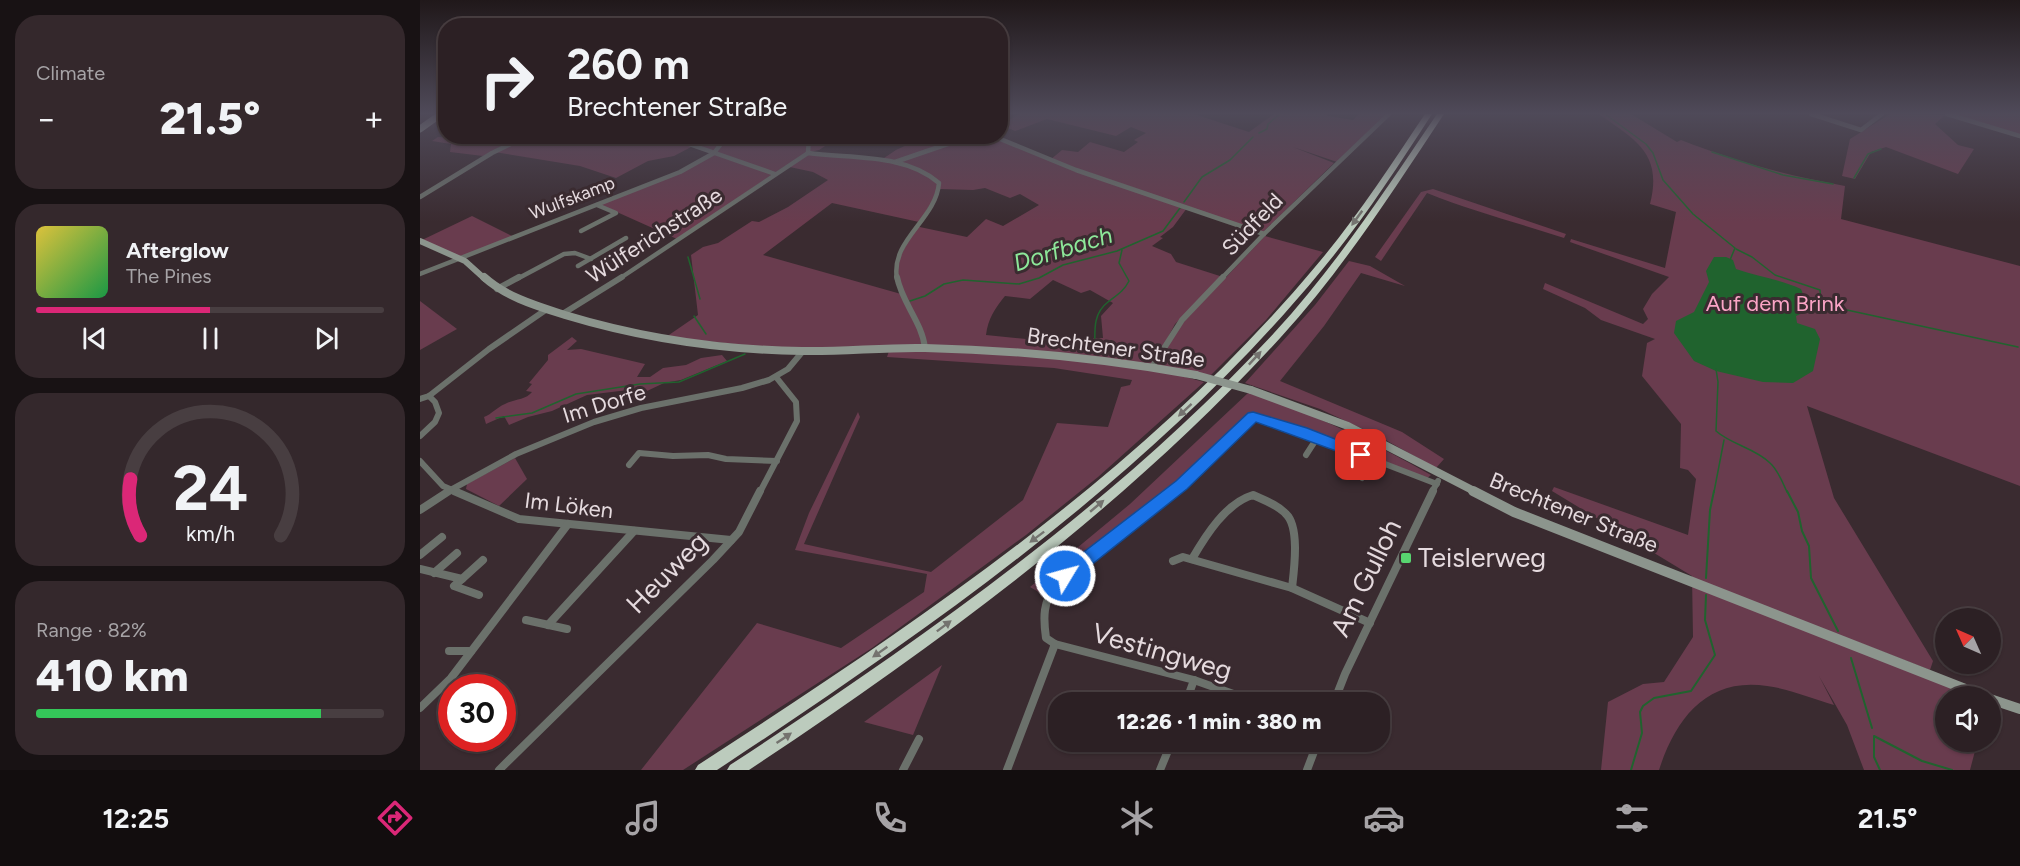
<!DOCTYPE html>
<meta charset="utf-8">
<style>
body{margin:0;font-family:Figtree,sans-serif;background:#34282c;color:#f1f3f6;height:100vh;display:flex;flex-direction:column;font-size:22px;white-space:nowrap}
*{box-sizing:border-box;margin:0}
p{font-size:20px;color:#a6a3a6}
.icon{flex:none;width:33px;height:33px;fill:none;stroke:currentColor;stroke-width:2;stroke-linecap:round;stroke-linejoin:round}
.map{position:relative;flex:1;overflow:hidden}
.side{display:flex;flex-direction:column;gap:15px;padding:15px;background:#181214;width:420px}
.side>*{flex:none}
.top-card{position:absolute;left:18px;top:18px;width:570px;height:126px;border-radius:24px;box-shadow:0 2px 4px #0004,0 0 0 2px #483e41;background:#2c2024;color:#f1f3f6;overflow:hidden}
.needle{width:39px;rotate:315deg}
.buttons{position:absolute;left:1515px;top:608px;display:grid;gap:12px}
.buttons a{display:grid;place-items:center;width:66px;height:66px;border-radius:50%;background:#2c2024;box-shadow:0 2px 4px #0004,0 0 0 2px #483e41;font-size:30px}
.speed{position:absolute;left:18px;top:674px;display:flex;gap:12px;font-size:30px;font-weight:700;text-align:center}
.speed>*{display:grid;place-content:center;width:78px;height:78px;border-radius:50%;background:#2c2024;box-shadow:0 2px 4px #0004,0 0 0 2px #483e41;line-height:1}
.speed .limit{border:9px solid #d22;background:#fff;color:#111}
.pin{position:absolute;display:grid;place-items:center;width:51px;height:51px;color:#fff;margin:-26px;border-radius:12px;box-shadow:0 3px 9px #0006}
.me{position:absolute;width:66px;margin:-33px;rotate:53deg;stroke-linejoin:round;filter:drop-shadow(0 0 4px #0008)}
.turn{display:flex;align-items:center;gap:21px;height:126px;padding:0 30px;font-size:27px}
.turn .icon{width:78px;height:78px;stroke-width:2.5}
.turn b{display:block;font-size:42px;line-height:51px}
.big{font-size:45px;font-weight:800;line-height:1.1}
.side .tile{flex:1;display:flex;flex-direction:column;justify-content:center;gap:9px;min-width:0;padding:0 21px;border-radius:24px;background:#34282c}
.side .dial{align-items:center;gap:0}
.dial svg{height:156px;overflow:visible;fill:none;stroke:#483e41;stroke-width:7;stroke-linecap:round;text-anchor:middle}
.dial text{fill:#f1f3f6;stroke:none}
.song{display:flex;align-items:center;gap:18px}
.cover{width:72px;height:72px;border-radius:9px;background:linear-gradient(135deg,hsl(50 70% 55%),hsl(140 70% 35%))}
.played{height:6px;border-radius:3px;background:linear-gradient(90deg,#db2777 50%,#483e41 50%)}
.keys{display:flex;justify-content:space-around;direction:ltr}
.heat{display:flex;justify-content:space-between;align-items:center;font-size:33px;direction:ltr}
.charge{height:9px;border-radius:4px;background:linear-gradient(90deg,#34c759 82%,#483e41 0)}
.trip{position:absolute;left:628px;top:692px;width:342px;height:60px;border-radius:24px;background:#2c2024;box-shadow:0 2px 4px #0004,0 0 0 2px #483e41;font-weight:800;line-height:60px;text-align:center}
.tab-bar{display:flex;height:96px;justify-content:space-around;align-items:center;background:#120d0e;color:#a6a3a6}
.tab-bar .icon{width:42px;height:42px}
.tab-bar .active{color:#db2777}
.tab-bar b{font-size:27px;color:#f1f3f6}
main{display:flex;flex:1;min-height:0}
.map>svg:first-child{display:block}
.green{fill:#693c4e;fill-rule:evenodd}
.water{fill:#20632e}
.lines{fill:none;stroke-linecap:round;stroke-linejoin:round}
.stream-far1{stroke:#20632e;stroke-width:1.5}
.stream{stroke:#20632e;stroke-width:2}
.street-far2{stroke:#6b716b;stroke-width:4.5}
.street-far1{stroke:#6b716b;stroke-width:6}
.street{stroke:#6b716b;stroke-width:8}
.secondary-far2{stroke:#8c958d;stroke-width:6}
.secondary-far1{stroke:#8c958d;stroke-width:8}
.secondary{stroke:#8c958d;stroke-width:10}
.primary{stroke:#a5b1a6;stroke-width:7}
.highway{fill:#bccbbd;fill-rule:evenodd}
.secondary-bridge{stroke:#8c958d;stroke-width:8}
.oneway{fill:#74736f}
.route{fill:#1a73e8;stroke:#114b97;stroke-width:1.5}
.poi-dot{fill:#58d570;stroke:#3a2b30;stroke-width:2}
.labels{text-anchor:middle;stroke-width:6;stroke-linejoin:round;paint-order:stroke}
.far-street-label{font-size:18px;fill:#e5dade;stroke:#3a2b30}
.street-label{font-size:22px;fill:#e5dade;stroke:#3a2b30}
.park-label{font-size:22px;fill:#fba4c6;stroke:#3a2b30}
.water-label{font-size:24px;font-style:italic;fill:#8de799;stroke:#3a2b30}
.near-poi-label{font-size:27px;fill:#e5dade;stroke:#3a2b30;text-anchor:start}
.near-street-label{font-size:27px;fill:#e5dade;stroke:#3a2b30}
</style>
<main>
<section class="side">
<div class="tile"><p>Climate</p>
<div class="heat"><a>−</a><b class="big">21.5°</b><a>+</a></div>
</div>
<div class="tile">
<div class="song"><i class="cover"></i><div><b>Afterglow</b><p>The Pines</p></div></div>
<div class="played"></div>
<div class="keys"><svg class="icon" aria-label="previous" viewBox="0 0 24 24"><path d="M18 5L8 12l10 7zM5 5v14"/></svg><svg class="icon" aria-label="pause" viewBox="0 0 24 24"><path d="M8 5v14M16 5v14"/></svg><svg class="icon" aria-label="next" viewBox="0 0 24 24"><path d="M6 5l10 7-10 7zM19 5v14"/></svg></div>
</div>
<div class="tile dial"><svg viewBox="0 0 100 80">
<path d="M14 69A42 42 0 1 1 86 69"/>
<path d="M14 69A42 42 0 0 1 9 40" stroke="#db2777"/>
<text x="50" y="56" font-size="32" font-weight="700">24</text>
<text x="50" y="72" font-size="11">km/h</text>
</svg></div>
<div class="tile"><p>Range · 82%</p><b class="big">410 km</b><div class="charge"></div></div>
</section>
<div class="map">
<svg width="1600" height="770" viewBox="0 0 1600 770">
<rect width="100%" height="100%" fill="#3a2b30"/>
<g class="green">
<path d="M599 114H774L829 132 854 114H906L908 116 933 120 939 114H937H967L917 162 873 147 914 163 840 235 835 231 767 208 753 227 740 237 743 238 732 246 751 254 756 262 803 277 755 324 737 358 758 328 845 236 903 252 846 320 791 375 736 369 784 382 678 477 606 535 452 648 263 770H221L337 623 421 648 504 592 507 574 375 550 389 513 438 412 440 417 384 544 511 572 603 500 637 423 688 427 701 387 710 385 712 380 634 368 467 357 469 351H383L246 337 278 315 271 255 283 247 298 243 332 221 339 222 368 207 408 180 393 172 365 166 257 239 179 204 240 181 296 154 273 146 254 156 228 161 196 178 160 166 74 152 108 136H410L416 139 399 150 390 152 461 160 476 150 504 137 573 136 630 160 642 150 658 152 670 142 704 152 718 142 714 140 726 133 711 127 696 136 627 119 595 131 581 125ZM565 188 590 198 600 194 619 205 583 226 566 219 547 237 495 226 476 266 481 294 343 255 412 203 499 222 520 189 553 190ZM633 280 661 293 670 290 693 303 681 316 683 338H649L646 343 566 335C568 319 575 308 585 296L610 299Z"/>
<path d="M1179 114H1211L1257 142 1261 140C1318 162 1364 175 1425 186L1421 219 1600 266V486L1387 406 1414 498 1513 661 1510 670 1435 641 1532 684 1536 696H1526V741H1554L1555 751 1550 770H1444L1427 725 1399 676 1414 705C1393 699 1370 689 1347 686 1287 677 1256 718 1239 770H1181L1188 702 1223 684 1244 682 1273 637 1272 576 1132 491 1134 487 1268 535 1276 479 1268 470 1260 468 1261 424 1222 376 1227 343 1235 339 1181 320 1165 308 1123 289 1125 283 1223 324 1228 319 1223 309 1232 294 1249 277 1150 242 1151 239 1245 268 1256 212 1230 204C1243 153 1215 140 1179 114Z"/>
<polygon points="1470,114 1525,115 1515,124 1538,145 1554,149 1538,174 1466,147 1451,152 1435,179 1422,176 1430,139"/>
<polygon points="1533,114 1600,114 1600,135"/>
<polygon points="18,137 93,142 63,156 30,152 31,144 12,141"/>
<path d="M1013 189 1146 234 1144 238C1099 223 1051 211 1007 193L961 261 955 257 1001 192Z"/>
<polygon points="52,216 94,237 40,259 2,240"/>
<polygon points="929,261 950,266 985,286 941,273 904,326 860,381 982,432 1024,459 1016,468 960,437 900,409 825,383 895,305"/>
<polygon points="0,301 37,329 0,350"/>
<path d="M152 337 157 341 147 350 161 349 225 364 217 377H230L243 368 266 365 281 358 302 355 307 361 261 380 244 383 227 391 208 390 167 395 132 411 108 417 89 425 84 416 66 424 64 417C72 414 77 407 85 404 94 399 106 400 112 392L106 391 112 384 109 383 128 360V355Z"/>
<path d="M828 393C893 413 953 442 1011 475L1005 480 833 417 627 597 610 587 710 504Z"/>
<polygon points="95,458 107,479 79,506 46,489 47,484"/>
<polygon points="522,665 493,735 444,722"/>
</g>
<path class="water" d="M1294 257H1306L1313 260 1316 269C1338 277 1360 279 1381 289L1389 310 1376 316 1377 323 1395 329 1400 339 1393 371 1373 383 1343 382 1296 371 1274 361 1254 333 1256 321 1274 312 1289 282 1286 271Z"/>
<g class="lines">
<g class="stream-far1">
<polyline points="1185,114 1226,144 1233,153 1243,180 1273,214 1315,248 1310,260"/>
<polyline points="839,133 847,129 848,124 860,114"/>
<polyline points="77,139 82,136"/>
<polyline points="1292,152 1363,175 1413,184"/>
<polyline points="1434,178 1448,154 1461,149"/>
<polyline points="764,202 782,177 810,160 833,137"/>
<polyline points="1316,249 1332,257 1355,275 1400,290 1401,305"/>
<polyline points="268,257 280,299"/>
<polyline points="490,301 505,296 524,284 543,280 599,284 619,278 643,265 697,251 743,231 760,208"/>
<polyline points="1413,307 1598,347"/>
<polyline points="274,316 286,334"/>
<path d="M675 351C675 332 672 314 688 302 697 295 704 291 709 281L699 263 702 250"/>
<path d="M1296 369 1298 382 1296 431C1312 445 1335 448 1350 463 1358 470 1363 483 1367 492"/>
<polyline points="76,418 112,413 156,394 220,384 259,382 325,354"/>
<polyline points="1294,492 1304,440"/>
</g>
<g class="stream">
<polyline points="1367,491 1378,512 1382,531 1389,546 1391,578 1418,631"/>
<polyline points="1286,578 1290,510 1294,491"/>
<polyline points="1431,658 1452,728"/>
<polyline points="1211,770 1222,733 1220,712 1223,706 1234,698 1271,691 1295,655 1285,620 1286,595"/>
<polyline points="1460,770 1454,757 1454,736 1502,761 1532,770"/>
</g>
<g class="street-far2">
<polyline points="1391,114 1441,130 1462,114"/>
<polyline points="1527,114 1600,136"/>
<polyline points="246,136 355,174"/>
<polyline points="573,136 656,170 844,234"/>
<path d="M388 153C431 159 485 153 519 183 516 220 470 240 477 279"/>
<polyline points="388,153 389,136"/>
<polyline points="475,162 551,136"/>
<polyline points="0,197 72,153 107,136"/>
<polyline points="161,231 196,213 177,205"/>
<polyline points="158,266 206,238"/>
<polyline points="0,274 260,172 294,153 307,136"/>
<polyline points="97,279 144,254 155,253 171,259"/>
<polyline points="199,279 388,153"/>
<polyline points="801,279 844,234 969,114"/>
</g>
<g class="street-far1">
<path d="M477 277C482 303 502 322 505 348"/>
<polyline points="77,289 99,277"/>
<polyline points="144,313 202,277"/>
<polyline points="732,367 762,320 803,277"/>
<polyline points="0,399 9,396 69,349 127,309"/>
<polyline points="0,436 15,422 19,413 15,402 9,396"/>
<polyline points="886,455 897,438"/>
<polyline points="0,461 23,486 37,492"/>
<polyline points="209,465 219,453 253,456 288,455 306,459 357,461"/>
<polyline points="942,478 953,459"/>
<polyline points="27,492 96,454 174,422 221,408 322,388 349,380 368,369 383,351"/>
<polyline points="340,492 377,421 376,402 356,377"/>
<polyline points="752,492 833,417 882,432 1017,484"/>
<polyline points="1012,492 1018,481"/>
</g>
<g class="street">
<polyline points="34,491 99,519 311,540"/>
<polyline points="0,510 29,491"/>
<polyline points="0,555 22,537"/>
<path d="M772 559C786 535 806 503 833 495 844 500 858 505 866 514 880 527 874 570 872 588"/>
<polyline points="753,561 763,557 872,588 950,623"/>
<polyline points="0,569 42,579 34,586 59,595"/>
<polyline points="14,573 37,553"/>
<polyline points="42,579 63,560"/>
<polyline points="106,620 147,629"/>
<polyline points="128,625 214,531"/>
<polyline points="635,644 774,680 836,702"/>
<polyline points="29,651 51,651"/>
<polyline points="766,702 774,680"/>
<polyline points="914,702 925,674 1013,491"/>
<polyline points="0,708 31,678 148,524"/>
<polyline points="79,770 293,560 319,532 340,491"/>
<polyline points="483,770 499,739"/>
<path d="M587 770 635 644 626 638C623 617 623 602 636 584L753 491"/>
<polyline points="740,770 752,741"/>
<polyline points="887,770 898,741"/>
</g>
<polyline class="secondary-far2" points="0,241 45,261 65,279"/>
<g class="secondary-far1">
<path d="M64 277C86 297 117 306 145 315 221 338 303 350 382 351 423 352 464 347 505 348 595 350 687 359 776 375"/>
<polyline points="831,390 928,426 1056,492"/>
</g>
<g class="secondary">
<polyline points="1053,491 1094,512 1563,696"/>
<polyline points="1570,699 1600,709"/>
</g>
<polyline class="primary" points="0,129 21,114"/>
<g class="highway">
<path d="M1005 114H1012C977 168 942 222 901 271 733 474 515 626 297 770H275L278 765C500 621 724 471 895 267 936 219 970 166 1005 114Z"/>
<path d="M1017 114H1024C973 191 923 269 861 337 706 507 520 643 329 770H307L310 765C504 638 695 504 854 333 916 266 966 189 1017 114Z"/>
</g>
<polyline class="secondary-bridge" points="776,375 831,390"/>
</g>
<defs><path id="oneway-solid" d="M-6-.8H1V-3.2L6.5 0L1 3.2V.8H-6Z" transform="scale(1.5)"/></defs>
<g class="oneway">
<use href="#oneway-solid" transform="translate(937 218) rotate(126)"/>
<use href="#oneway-solid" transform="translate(835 358) rotate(-47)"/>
<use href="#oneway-solid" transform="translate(765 410) rotate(137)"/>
<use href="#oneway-solid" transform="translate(677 506) rotate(-40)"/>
<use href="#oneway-solid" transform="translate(617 537) rotate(143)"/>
<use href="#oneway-solid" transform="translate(524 626) rotate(-37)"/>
<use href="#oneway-solid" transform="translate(460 652) rotate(145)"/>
<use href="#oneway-solid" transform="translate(364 738) rotate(-34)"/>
</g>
<linearGradient id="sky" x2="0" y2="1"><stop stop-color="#20181a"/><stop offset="0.51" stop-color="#4f4a59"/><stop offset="1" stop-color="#4f4a59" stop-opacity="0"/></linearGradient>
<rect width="1600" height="222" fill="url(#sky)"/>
<polygon class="route" points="833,412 887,428 946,451 949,455 946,459 941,460 836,422 767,489 651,581 645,583 639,581 636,576 639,571 756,481 828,413"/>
<rect class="poi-dot" x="980" y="552" width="12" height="12" rx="3"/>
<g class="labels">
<g class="far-street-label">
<text transform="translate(152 198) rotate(-21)" y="6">Wulfskamp</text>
</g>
<g class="street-label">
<text transform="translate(832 224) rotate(-46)" y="8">Südfeld</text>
<text transform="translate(234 235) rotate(-33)" y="8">Wülferichstraße</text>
<text transform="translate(696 347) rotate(8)" y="8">Brechtener Straße</text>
<text transform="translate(184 403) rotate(-17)" y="8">Im Dorfe</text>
<text transform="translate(149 505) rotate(7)" y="8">Im Löken</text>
<text transform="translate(1154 512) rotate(22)" y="8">Brechtener Straße</text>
</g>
<g class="park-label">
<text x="1355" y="311">Auf dem Brink</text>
</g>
<g class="water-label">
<text transform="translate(643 249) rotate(-17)" y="8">Dorfbach</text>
</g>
<g class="near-poi-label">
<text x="998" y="567">Teislerweg</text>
</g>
<g class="near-street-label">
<text transform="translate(247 573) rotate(-45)" y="9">Heuweg</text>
<text transform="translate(946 578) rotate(-64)" y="9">Am Gulloh</text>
<text transform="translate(742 652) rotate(16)" y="9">Vestingweg</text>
</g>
</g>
</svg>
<div class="buttons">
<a><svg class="needle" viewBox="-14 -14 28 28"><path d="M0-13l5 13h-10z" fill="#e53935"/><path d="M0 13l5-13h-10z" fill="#a6a3a6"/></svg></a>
<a><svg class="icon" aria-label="sound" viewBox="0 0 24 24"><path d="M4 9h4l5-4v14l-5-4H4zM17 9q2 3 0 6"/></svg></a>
</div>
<div class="speed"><div class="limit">30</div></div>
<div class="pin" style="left:941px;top:455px;background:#d93025"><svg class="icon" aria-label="arrive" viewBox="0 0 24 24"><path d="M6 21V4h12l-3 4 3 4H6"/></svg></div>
<svg class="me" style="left:645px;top:576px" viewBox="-20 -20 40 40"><circle r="17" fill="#1a73e8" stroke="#fff" stroke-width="3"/><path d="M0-11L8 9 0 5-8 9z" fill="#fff"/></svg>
<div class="trip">12:26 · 1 min · 380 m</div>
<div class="top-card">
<div class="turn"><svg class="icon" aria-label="right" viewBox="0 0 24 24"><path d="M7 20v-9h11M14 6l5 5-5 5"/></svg><div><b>260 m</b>Brechtener Straße</div></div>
</div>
</div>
</main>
<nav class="tab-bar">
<b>12:25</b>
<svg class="icon active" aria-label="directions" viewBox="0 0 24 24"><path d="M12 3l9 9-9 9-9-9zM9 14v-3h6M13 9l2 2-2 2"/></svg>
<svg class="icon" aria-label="music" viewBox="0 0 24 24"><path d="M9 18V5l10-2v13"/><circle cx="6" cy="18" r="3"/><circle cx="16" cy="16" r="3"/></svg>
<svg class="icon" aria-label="phone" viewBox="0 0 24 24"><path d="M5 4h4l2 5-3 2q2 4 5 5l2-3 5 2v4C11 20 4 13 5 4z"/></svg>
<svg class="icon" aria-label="climate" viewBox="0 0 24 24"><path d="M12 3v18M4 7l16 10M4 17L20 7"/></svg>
<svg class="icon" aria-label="car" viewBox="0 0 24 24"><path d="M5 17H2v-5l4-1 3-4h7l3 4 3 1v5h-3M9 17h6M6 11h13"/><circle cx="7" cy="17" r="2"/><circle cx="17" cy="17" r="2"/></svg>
<svg class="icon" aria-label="filters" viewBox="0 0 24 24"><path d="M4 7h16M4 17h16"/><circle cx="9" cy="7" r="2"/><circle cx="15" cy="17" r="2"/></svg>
<b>21.5°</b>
</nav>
